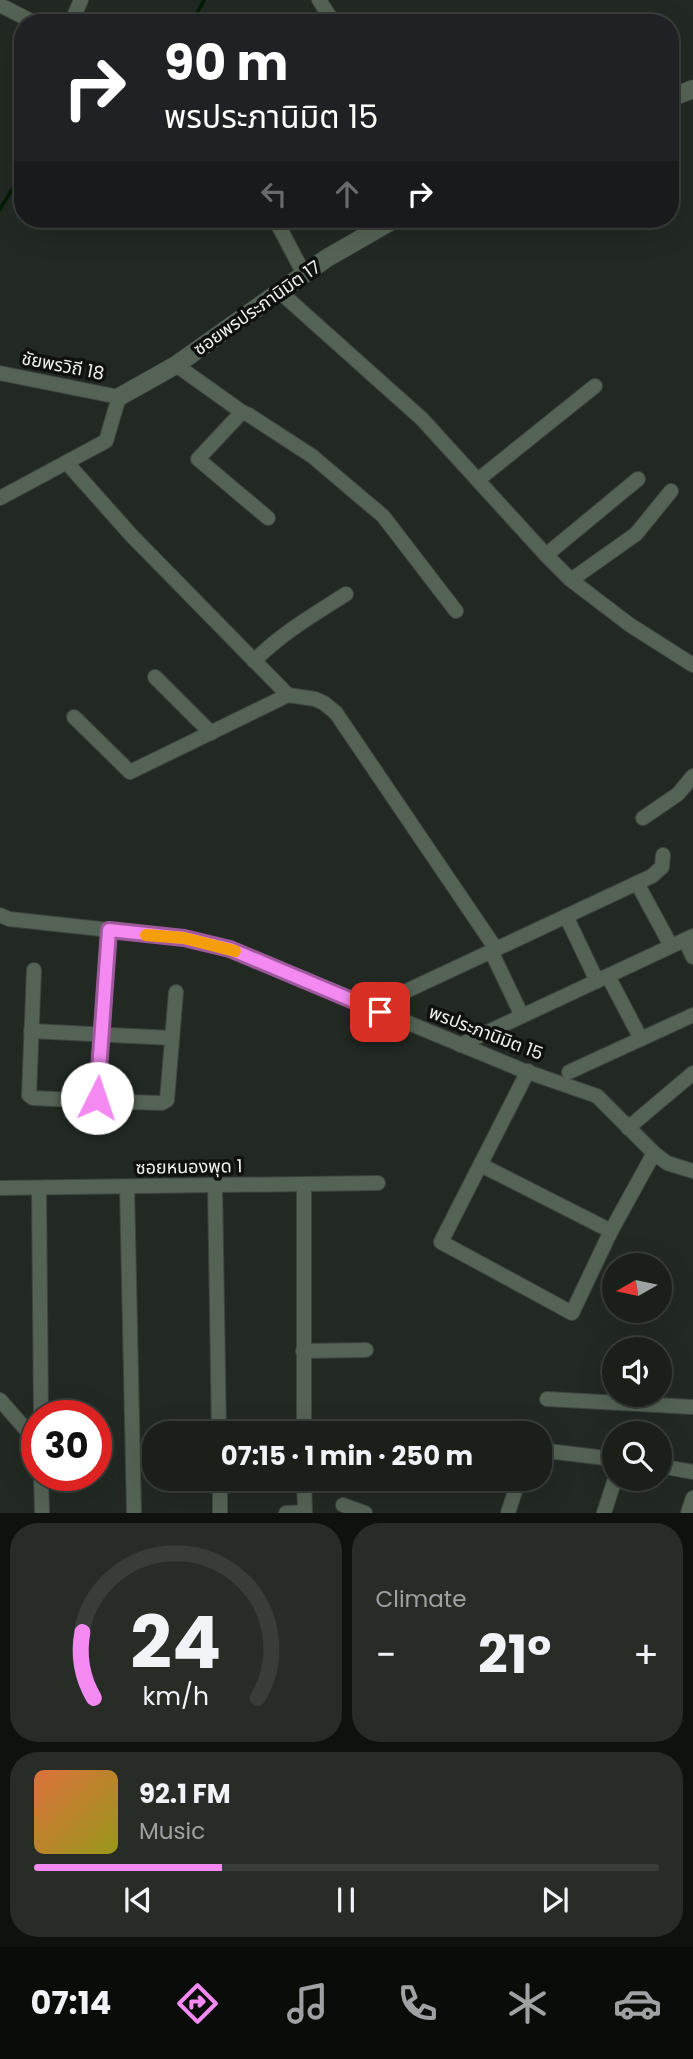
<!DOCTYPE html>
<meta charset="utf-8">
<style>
body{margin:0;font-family:Poppins,"Noto Sans Thai",sans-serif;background:#272c27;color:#f1f3f6;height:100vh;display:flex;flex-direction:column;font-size:26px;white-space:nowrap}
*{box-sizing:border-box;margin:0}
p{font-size:23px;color:#9fa2a2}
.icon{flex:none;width:38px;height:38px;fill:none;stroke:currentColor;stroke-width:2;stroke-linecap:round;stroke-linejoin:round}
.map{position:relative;height:1513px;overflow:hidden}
.panel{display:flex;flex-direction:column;gap:10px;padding:10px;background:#0e110e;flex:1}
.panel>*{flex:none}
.banner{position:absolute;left:14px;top:14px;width:665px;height:214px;border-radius:28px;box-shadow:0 7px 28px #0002,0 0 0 2px #383d39;background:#202124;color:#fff;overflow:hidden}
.needle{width:46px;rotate:261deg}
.fabs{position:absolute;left:602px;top:1253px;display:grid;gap:14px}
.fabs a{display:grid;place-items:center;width:70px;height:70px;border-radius:50%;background:#1a1f1a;box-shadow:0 7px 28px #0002,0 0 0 2px #383d39;font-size:35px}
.speed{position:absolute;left:21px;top:1400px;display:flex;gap:14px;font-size:35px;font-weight:700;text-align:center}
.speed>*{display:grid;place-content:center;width:91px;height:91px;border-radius:50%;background:#1a1f1a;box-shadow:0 7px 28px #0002,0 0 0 2px #383d39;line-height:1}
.speed .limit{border:10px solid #d22;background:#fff;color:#111}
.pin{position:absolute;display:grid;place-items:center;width:60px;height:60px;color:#fff;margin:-30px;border-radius:14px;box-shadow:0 4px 10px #0006}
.me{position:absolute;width:77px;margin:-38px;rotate:4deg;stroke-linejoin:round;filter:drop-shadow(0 0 5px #0008)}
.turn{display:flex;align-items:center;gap:24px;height:147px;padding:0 35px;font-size:32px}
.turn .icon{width:91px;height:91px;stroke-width:2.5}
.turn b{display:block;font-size:49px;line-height:60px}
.lanes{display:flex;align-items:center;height:66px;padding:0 35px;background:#0003;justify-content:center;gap:35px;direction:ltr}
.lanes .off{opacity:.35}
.big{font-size:52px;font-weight:700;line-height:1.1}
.panel .card{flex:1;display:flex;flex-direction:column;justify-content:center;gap:10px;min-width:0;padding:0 24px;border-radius:28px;background:#272c27}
.panel .dial{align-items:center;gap:0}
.dial svg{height:182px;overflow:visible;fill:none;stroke:#383d39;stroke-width:7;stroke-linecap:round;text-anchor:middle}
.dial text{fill:#f1f3f6;stroke:none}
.song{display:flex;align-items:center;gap:21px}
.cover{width:84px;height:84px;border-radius:10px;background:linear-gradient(135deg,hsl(20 70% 55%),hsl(60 70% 35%))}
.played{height:7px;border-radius:4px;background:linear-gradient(90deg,#f389f1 30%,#383d39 30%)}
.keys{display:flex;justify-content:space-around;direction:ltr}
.heat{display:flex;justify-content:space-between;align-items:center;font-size:38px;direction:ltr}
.panel .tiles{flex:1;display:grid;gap:10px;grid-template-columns:1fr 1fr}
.card:last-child{grid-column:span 2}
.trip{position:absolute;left:142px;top:1421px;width:410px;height:70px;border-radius:28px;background:#1a1f1a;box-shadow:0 7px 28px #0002,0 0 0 2px #383d39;font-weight:700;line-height:70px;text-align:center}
.dock{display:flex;height:112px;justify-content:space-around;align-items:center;background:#0a0c0a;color:#9fa2a2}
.dock .icon{width:49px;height:49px}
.dock .active{color:#f389f1}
.dock b{font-size:32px;color:#f1f3f6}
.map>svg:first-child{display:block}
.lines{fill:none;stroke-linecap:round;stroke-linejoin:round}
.stream{stroke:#001c05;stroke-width:3.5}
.minor-casing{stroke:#3f4540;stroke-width:16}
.tertiary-casing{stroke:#3f4540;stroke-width:19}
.minor{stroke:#556356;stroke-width:14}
.tertiary{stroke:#556356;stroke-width:18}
.route-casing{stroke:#9e599d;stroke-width:18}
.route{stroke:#f389f1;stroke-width:12}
.slow{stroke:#f59e0b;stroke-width:12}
.labels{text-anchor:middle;stroke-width:7;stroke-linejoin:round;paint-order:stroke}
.street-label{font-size:18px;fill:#eff3ef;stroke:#0e110e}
</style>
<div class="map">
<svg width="693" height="1513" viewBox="0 0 693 1513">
<rect width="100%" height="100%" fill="#222923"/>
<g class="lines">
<g class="stream">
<polyline points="192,23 204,0"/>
<polyline points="0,209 23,172"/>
</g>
<g class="minor-casing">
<g id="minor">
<polyline points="319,0 334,23"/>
<polyline points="0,5 35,23"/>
<polyline points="71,23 81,0"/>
<polyline points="275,219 304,274"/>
<polyline points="280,292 422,419 546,555 571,580 630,625 693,665"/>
<polyline points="176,365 242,412 249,415 312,456 383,516 456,611"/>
<polyline points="0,373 119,397 106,441 0,498"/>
<polyline points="242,412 198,459 268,518"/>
<polyline points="67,463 132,536 288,695"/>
<polyline points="479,479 595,386"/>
<polyline points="546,555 638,479"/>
<polyline points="571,580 636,534 671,491"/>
<path d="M254 661C282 633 313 615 346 594"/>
<polyline points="155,677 211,733"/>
<polyline points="74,717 130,772 288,695 315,699 324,703 336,713 496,949"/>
<polyline points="643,818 678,794 693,776"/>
<polyline points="637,883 671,946"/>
<polyline points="0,915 9,919 184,938 230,949 522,1070 597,1096 654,1153 667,1163 693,1171"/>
<polyline points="566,916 597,981"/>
<polyline points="685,940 693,957"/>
<polyline points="491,951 522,1016"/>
<polyline points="34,970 29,1095 33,1098 94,1101 98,1096 109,930"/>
<polyline points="608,976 641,1039"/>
<polyline points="370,1008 652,876 662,867 663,855"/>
<polyline points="31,1031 172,1038"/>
<polyline points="460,1045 693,936"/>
<polyline points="528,1071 441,1242 572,1313 611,1231 654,1153"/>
<polyline points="569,1072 693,1015"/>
<polyline points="94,1101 162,1103 167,1100 176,992"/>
<polyline points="628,1128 693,1073"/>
<polyline points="481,1165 611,1231"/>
<polyline points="215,1186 219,1433"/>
<polyline points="127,1187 134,1513"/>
<polyline points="0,1188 378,1183"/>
<polyline points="39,1188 41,1416"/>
<polyline points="303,1351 366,1350"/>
<polyline points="547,1399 693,1407"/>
<polyline points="0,1400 37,1442"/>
<polyline points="304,1433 304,1185"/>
<polyline points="539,1450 614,1459"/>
<polyline points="660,1466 693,1472"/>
<polyline points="41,1475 42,1513"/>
<polyline points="220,1479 220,1513"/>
<polyline points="491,1479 516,1488"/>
<polyline points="343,1505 365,1513"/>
<polyline points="286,1513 305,1512 304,1479"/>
<polyline points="508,1513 519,1479"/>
<polyline points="604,1513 615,1479"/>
<polyline points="688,1513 693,1498"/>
</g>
</g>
<g class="tertiary-casing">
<g id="tertiary">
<polyline points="670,98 693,89"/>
<polyline points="119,397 176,365 327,258 395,219"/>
</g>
</g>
<use href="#minor" class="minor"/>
<use href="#tertiary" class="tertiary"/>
</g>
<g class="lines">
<g class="route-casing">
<polyline id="route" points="97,1098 109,930 184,938 230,949 380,1012"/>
</g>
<use href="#route" class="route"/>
<polyline class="slow" points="146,935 184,938 235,951"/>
</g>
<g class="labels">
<g class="street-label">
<text transform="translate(257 308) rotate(-35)" y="6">ซอยพรประภานิมิต 17</text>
<text transform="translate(63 366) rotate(11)" y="6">ชัยพรวิถี 18</text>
<text transform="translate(486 1033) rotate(21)" y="6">พรประภานิมิต 15</text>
<text transform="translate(189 1167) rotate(-1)" y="6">ซอยหนองพุด 1</text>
</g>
</g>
</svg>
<div class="fabs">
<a><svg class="needle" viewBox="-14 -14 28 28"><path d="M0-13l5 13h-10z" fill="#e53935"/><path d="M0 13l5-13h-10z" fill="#9fa2a2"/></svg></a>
<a><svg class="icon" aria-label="sound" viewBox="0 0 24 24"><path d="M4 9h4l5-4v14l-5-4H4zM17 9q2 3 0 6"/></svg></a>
<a><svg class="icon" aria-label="search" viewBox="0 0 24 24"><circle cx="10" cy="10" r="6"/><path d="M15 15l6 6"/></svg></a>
</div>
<div class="speed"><div class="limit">30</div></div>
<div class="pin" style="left:380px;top:1012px;background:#d93025"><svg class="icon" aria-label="arrive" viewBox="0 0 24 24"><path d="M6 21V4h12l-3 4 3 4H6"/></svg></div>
<svg class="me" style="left:97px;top:1098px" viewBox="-20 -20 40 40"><circle r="19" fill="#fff"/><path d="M0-13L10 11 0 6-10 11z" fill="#f389f1"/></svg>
<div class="trip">07:15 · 1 min · 250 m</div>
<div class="banner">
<div class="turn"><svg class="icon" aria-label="right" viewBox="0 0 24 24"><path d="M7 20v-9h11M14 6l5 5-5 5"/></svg><div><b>90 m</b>พรประภานิมิต 15</div></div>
<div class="lanes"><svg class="icon off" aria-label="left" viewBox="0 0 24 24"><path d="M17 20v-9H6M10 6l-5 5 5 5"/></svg><svg class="icon off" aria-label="ahead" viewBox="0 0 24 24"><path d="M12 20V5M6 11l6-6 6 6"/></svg><svg class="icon" aria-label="right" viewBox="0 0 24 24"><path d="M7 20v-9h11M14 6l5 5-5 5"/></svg></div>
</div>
</div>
<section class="panel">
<div class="tiles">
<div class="card dial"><svg viewBox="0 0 100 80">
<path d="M14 69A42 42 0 1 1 86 69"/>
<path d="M14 69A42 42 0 0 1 9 40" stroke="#f389f1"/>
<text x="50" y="56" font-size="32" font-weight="700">24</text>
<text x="50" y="72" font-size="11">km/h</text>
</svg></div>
<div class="card"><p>Climate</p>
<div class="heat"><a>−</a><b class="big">21°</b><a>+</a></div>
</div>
<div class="card">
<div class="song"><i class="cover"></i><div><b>92.1 FM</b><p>Music</p></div></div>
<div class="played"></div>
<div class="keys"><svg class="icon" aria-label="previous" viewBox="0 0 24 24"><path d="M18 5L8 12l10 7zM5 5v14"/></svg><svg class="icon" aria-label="pause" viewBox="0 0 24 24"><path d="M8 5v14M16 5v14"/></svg><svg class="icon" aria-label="next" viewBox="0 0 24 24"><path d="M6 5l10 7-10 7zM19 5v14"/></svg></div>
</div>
</div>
</section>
<nav class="dock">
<b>07:14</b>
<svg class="icon active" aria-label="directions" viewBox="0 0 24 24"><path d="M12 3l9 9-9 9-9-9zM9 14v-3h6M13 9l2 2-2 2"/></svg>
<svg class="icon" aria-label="music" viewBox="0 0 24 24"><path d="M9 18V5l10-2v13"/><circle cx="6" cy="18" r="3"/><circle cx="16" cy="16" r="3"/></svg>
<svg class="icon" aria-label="phone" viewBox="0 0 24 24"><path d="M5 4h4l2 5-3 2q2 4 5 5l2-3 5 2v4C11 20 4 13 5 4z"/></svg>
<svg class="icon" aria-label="climate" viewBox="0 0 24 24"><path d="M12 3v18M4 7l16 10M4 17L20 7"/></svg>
<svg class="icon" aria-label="car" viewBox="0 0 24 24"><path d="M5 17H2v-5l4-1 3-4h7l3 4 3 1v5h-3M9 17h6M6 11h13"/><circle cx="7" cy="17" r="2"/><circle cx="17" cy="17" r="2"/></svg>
</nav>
